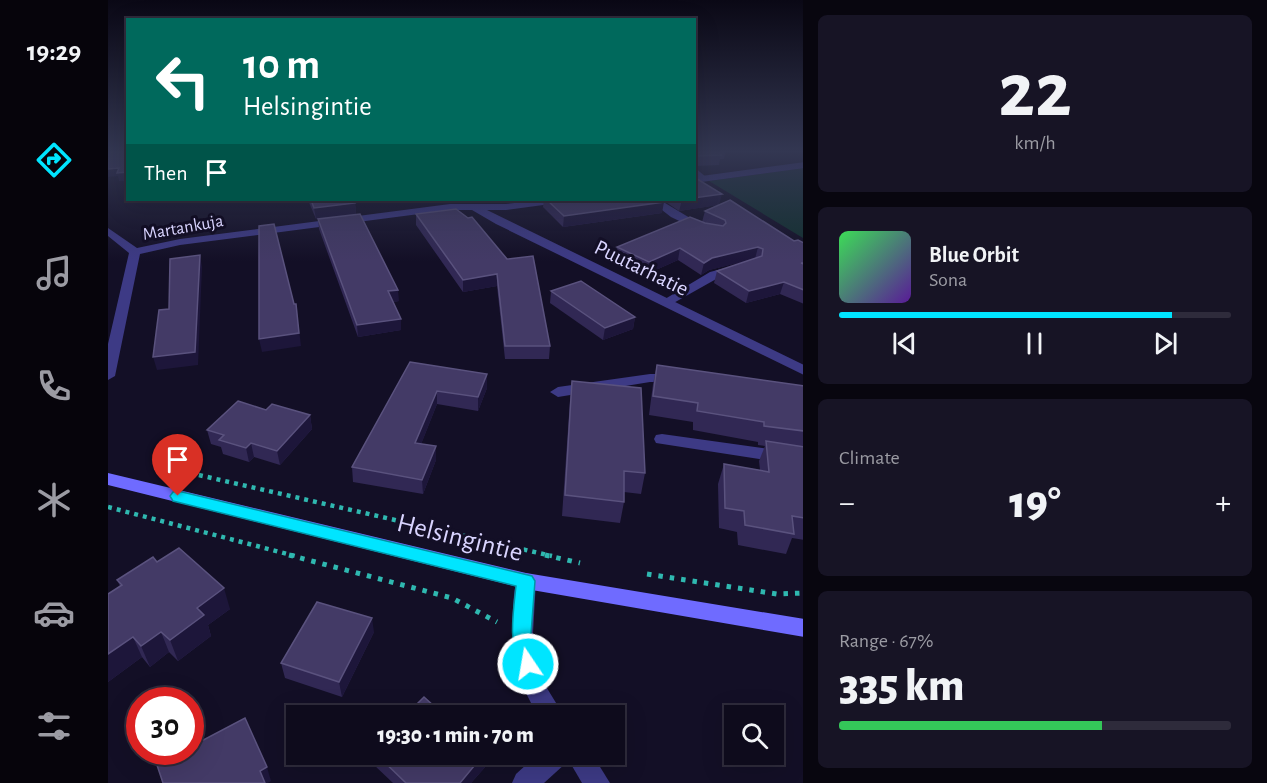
<!DOCTYPE html>
<meta charset="utf-8">
<style>
body{margin:0;font-family:"Alegreya Sans",sans-serif;background:#171425;color:#f1f3f6;height:100vh;display:flex;flex-direction:column;font-size:22px;white-space:nowrap}
*{box-sizing:border-box;margin:0}
p{font-size:20px;color:#9b9ba3}
.icon{flex:none;width:33px;height:33px;fill:none;stroke:currentColor;stroke-width:2;stroke-linecap:round;stroke-linejoin:round}
.map{position:relative;flex:1;overflow:hidden}
.drawer{display:flex;flex-direction:column;gap:15px;padding:15px;background:#08060f;width:464px}
.drawer>*{flex:none}
.top-card{position:absolute;left:18px;top:18px;width:570px;height:183px;border-radius:0px;box-shadow:0 6px 24px #0002,0 0 0 2px #2e2b3b;background:#00695c;color:#fff;overflow:hidden}
.tools{position:absolute;left:616px;top:705px;display:grid;gap:12px}
.tools a{display:grid;place-items:center;width:60px;height:60px;border-radius:0px;background:#0e0b1c;box-shadow:0 6px 24px #0002,0 0 0 2px #2e2b3b;font-size:30px}
.speed{position:absolute;left:18px;top:687px;display:flex;gap:12px;font-size:30px;font-weight:700;text-align:center}
.speed>*{display:grid;place-content:center;width:78px;height:78px;border-radius:50%;background:#0e0b1c;box-shadow:0 6px 24px #0002,0 0 0 2px #2e2b3b;line-height:1}
.speed .limit{border:9px solid #d22;background:#fff;color:#111}
.pin{position:absolute;display:grid;place-items:center;width:51px;height:51px;color:#fff;margin:-62px -26px;border-radius:50% 50% 50% 0;rotate:-45deg;box-shadow:0 0 6px #0007}
.pin .icon{rotate:45deg}
.me{position:absolute;width:66px;margin:-33px;rotate:348deg;stroke-linejoin:round;filter:drop-shadow(0 0 4px #0008)}
.turn{display:flex;align-items:center;gap:21px;height:126px;padding:0 18px;font-size:27px}
.turn .icon{width:78px;height:78px;stroke-width:2.5}
.turn b{display:block;font-size:42px;line-height:51px}
.then{display:flex;align-items:center;height:57px;padding:0 18px;background:#0003;gap:12px;font-size:22px}
.big{font-size:45px;font-weight:800;line-height:1.1}
.drawer .tile{flex:1;display:flex;flex-direction:column;justify-content:center;gap:9px;min-width:0;padding:0 21px;border-radius:9px;background:#171425}
.drawer .dial{align-items:center;gap:0}
.dial b{font-size:78px;line-height:1}
.song{display:flex;align-items:center;gap:18px}
.cover{width:72px;height:72px;border-radius:9px;background:linear-gradient(135deg,hsl(130 70% 55%),hsl(270 70% 35%))}
.played{height:6px;border-radius:3px;background:linear-gradient(90deg,#00e5ff 85%,#2e2b3b 85%)}
.keys{display:flex;justify-content:space-around;direction:ltr}
.heat{display:flex;justify-content:space-between;align-items:center;font-size:33px;direction:ltr}
.charge{height:9px;border-radius:4px;background:linear-gradient(90deg,#34c759 67%,#2e2b3b 0)}
.trip{position:absolute;left:178px;top:705px;width:339px;height:60px;border-radius:0px;background:#0e0b1c;box-shadow:0 6px 24px #0002,0 0 0 2px #2e2b3b;font-weight:800;line-height:60px;text-align:center}
main{display:flex;flex:1;min-height:0}
.tab-bar{display:flex;flex-direction:column;width:108px;justify-content:space-around;align-items:center;background:#06040b;color:#9b9ba3}
.tab-bar .icon{width:42px;height:42px}
.tab-bar .active{color:#00e5ff}
.tab-bar b{font-size:27px;color:#f1f3f6}
.map>svg:first-child{display:block}
.green{fill:#12302f}
.lines{fill:none;stroke-linecap:round;stroke-linejoin:round}
.path-far1{stroke:#2fb8b0;stroke-width:4.5;stroke-dasharray:4 5;stroke-linecap:butt}
.path{stroke:#2fb8b0;stroke-width:5;stroke-dasharray:4.5 7;stroke-linecap:butt}
.service{fill:#3d3a85;fill-rule:evenodd}
.minor{fill:#3d3a85;fill-rule:evenodd}
.secondary{fill:#6f6bff;fill-rule:evenodd}
.wall{fill:#312854}
.shaded-wall{fill:#1d163a}
.building{fill:#433a66;stroke:#5a527e;stroke-width:1.5}
.route{fill:#00e5ff;stroke:#0095a6;stroke-width:1.5}
.labels{text-anchor:middle;stroke-width:6;stroke-linejoin:round;paint-order:stroke}
.far-street-label{font-size:18px;fill:#d9d4ff;stroke:#130f26}
.street-label{font-size:22px;fill:#d9d4ff;stroke:#130f26}
.near-street-label{font-size:27px;fill:#d9d4ff;stroke:#130f26}
</style>
<main>
<nav class="tab-bar">
<b>19:29</b>
<svg class="icon active" aria-label="directions" viewBox="0 0 24 24"><path d="M12 3l9 9-9 9-9-9zM9 14v-3h6M13 9l2 2-2 2"/></svg>
<svg class="icon" aria-label="music" viewBox="0 0 24 24"><path d="M9 18V5l10-2v13"/><circle cx="6" cy="18" r="3"/><circle cx="16" cy="16" r="3"/></svg>
<svg class="icon" aria-label="phone" viewBox="0 0 24 24"><path d="M5 4h4l2 5-3 2q2 4 5 5l2-3 5 2v4C11 20 4 13 5 4z"/></svg>
<svg class="icon" aria-label="climate" viewBox="0 0 24 24"><path d="M12 3v18M4 7l16 10M4 17L20 7"/></svg>
<svg class="icon" aria-label="car" viewBox="0 0 24 24"><path d="M5 17H2v-5l4-1 3-4h7l3 4 3 1v5h-3M9 17h6M6 11h13"/><circle cx="7" cy="17" r="2"/><circle cx="17" cy="17" r="2"/></svg>
<svg class="icon" aria-label="filters" viewBox="0 0 24 24"><path d="M4 7h16M4 17h16"/><circle cx="9" cy="7" r="2"/><circle cx="15" cy="17" r="2"/></svg>
</nav>
<div class="map">
<svg width="696" height="783" viewBox="0 0 696 783">
<rect width="100%" height="100%" fill="#130f26"/>
<polygon class="green" points="695,168 695,238 601,181"/>
<g class="lines">
<g class="path-far1">
<polyline points="47,465 444,556"/>
<polyline points="0,507 187,556"/>
</g>
<g class="path">
<polyline points="181,555 344,598 389,622"/>
<polyline points="437,555 472,563"/>
<polyline points="539,574 669,594 696,593"/>
</g>
<g class="service">
<polygon points="586,167 598,177 598,181 592,181 586,176"/>
<polygon points="541,200 552,200 597,227 592,230 588,229 563,217"/>
<polygon points="625,266 631,270 629,272 610,278 562,305 554,305 552,302 602,272"/>
<polygon points="542,374 565,374 572,378 565,382 542,382 450,397 442,392 450,387"/>
<polygon points="554,434 696,454 696,466 548,443 546,439 548,435"/>
<polygon points="430,754 461,754 458,763 436,783 404,783 408,774"/>
</g>
<g class="minor">
<polygon points="696,162 696,168 586,183 586,177"/>
<polygon points="432,200 455,200 450,203 398,210 379,210 696,365 696,375 388,224 364,210 342,210 72,245 32,254 7,376 0,380 0,344 21,253 0,236 0,228 29,248 72,239 342,204 398,204"/>
<path d="M418 573 425 575 428 581 425 633 428 658 434 680 456 716H431C408 681 402 648 405 608 406 597 406 585 411 575Z"/>
<polygon points="457,754 484,754 502,783 474,783"/>
</g>
<polygon class="secondary" points="0,473 418,573 696,619 696,637 418,589 0,485"/>
</g>
<g class="wall">
<polygon points="586,151 618,151 616,159 612,159 611,165 586,166"/>
<polygon points="200,200 245,200 247,203 248,214 208,219"/>
<polygon points="436,200 552,200 554,213 455,227 435,207"/>
<polygon points="555,200 586,200 611,204 686,241 696,243 696,304 672,294 638,303 606,283 609,271 645,259 601,270 593,275 570,260 539,274 507,259 509,247 599,224 594,222 597,211 609,205 571,211"/>
<polygon points="348,209 442,346 441,359 397,359 389,286 355,292 308,225 308,214"/>
<polygon points="210,219 291,301 285,302 293,330 250,337 211,229"/>
<polygon points="443,291 527,317 525,329 495,340 442,303"/>
<polygon points="302,362 379,374 379,388 370,411 329,404 313,444 328,446 328,460 315,494 245,482 244,467"/>
<polygon points="549,365 696,386 696,540 684,538 678,554 630,545 629,532 611,528 610,484 616,464 652,470 651,461 657,446 650,445 650,442 585,430 585,422 541,415 545,384"/>
<polygon points="464,381 537,473 533,494 516,492 516,502 512,523 454,516 462,400"/>
<polygon points="158,410 202,415 204,429 172,465 146,457 141,462 115,454 113,447 103,444 99,430"/>
<polygon points="49,562 122,609 100,625 103,636 70,661 61,652 42,667 34,657 0,682 0,594 12,586 9,580"/>
<polygon points="266,632 234,697 177,678 173,663"/>
<polygon points="264,754 379,754 378,766 363,783 285,783 265,764"/>
</g>
<g class="shaded-wall">
<polygon points="11,168 20,172 20,181 11,181 10,176 0,177 0,169"/>
<polygon points="614,194 611,205 571,211 574,200 586,200 586,198"/>
<polygon points="556,202 554,213 455,227 456,216"/>
<polygon points="247,203 248,214 208,219 206,208"/>
<polygon points="650,247 647,259 601,270 593,275 596,263 604,258"/>
<polygon points="572,248 570,260 539,274 541,262"/>
<polygon points="92,255 94,267 90,365 49,370 45,357"/>
<polygon points="389,274 389,286 355,292 355,280"/>
<polygon points="676,282 672,294 638,303 641,291"/>
<polygon points="290,290 291,301 280,303 280,291"/>
<polygon points="188,304 193,346 154,352 151,339"/>
<polygon points="527,317 525,329 495,340 497,328"/>
<polygon points="293,319 293,330 250,337 249,325"/>
<polygon points="379,374 379,388 370,411 370,397"/>
<polygon points="329,391 329,404 308,457 307,443"/>
<polygon points="202,415 204,429 172,465 169,451"/>
<polygon points="143,443 146,457 141,462 138,448"/>
<polygon points="328,446 328,460 315,494 314,480"/>
<polygon points="116,588 122,609 100,625 103,636 70,661 62,640 89,608"/>
<polygon points="264,618 266,632 234,697 231,682"/>
<polygon points="53,632 61,652 42,667 33,646"/>
<polygon points="25,637 34,657 0,682 0,654"/>
<polygon points="376,754 379,754 378,766 363,783 352,783"/>
<polygon points="159,767 163,781 160,783 156,783 152,771"/>
</g>
<g class="building">
<polygon points="0,151 20,151 20,172 9,173 11,168 0,169"/>
<polygon points="586,151 609,151 613,155 586,156"/>
<polygon points="586,177 614,194 586,198"/>
<polygon points="203,200 245,200 247,203 206,208"/>
<polygon points="439,200 552,200 556,202 456,216"/>
<polygon points="622,200 686,241 690,240 696,243 696,263 693,263 696,264 696,290 676,282 641,291 609,271 654,256 655,249 650,247 604,258 596,263 572,248 541,262 509,247 582,217 597,223 615,226 618,223 617,220 597,211"/>
<polygon points="348,209 360,218 364,217 399,259 425,256 442,346 397,346 389,274 355,280 308,214"/>
<polygon points="252,214 290,290 280,291 293,319 249,325 210,219"/>
<polygon points="166,224 186,304 188,304 191,333 151,339 151,226"/>
<polygon points="92,255 87,352 45,357 51,310 61,309 62,259"/>
<polygon points="473,281 527,317 497,328 443,291"/>
<polygon points="302,362 379,374 370,397 329,391 307,443 328,446 314,480 244,467"/>
<polygon points="549,365 696,386 696,431 656,426 656,422 589,411 590,403 545,396"/>
<polygon points="464,381 533,388 537,473 516,471 516,502 457,495"/>
<polygon points="130,401 158,410 164,404 202,415 169,451 143,443 138,448 111,440 116,435 99,430"/>
<polygon points="658,441 696,447 696,518 684,516 686,534 637,525 636,511 617,508 616,464 661,472"/>
<polygon points="71,548 116,588 89,608 96,615 62,640 53,632 33,646 25,637 0,654 0,594 14,585 9,580 45,557 49,562"/>
<polygon points="209,602 264,618 231,682 173,663"/>
<polygon points="316,697 337,716 297,716"/>
<polygon points="137,718 159,767 152,771 157,783 55,783 49,765 74,752 82,752 82,747"/>
<polygon points="268,754 376,754 352,783 298,783"/>
</g>
<linearGradient id="sky" x2="0" y2="1"><stop stop-color="#0a0815"/><stop offset="0.58" stop-color="#333752"/><stop offset="1" stop-color="#333752" stop-opacity="0"/></linearGradient>
<rect width="696" height="261" fill="url(#sky)"/>
<path class="route" d="M70 491 424 576 427 581 423 634 430 664 427 671 420 673 413 671C400 644 405 614 408 586L65 501 62 496 65 492Z"/>
<g class="labels">
<g class="far-street-label">
<text transform="translate(75 227) rotate(-10)" y="6">Martankuja</text>
</g>
<g class="street-label">
<text transform="translate(534 267) rotate(26)" y="8">Puutarhatie</text>
</g>
<g class="near-street-label">
<text transform="translate(352 537) rotate(14)" y="9">Helsingintie</text>
</g>
</g>
</svg>
<div class="tools">
<a><svg class="icon" aria-label="search" viewBox="0 0 24 24"><circle cx="10" cy="10" r="6"/><path d="M15 15l6 6"/></svg></a>
</div>
<div class="speed"><div class="limit">30</div></div>
<div class="pin" style="left:70px;top:496px;background:#d93025"><svg class="icon" aria-label="arrive" viewBox="0 0 24 24"><path d="M6 21V4h12l-3 4 3 4H6"/></svg></div>
<svg class="me" style="left:420px;top:664px" viewBox="-20 -20 40 40"><circle r="17" fill="#00e5ff" stroke="#fff" stroke-width="3"/><path d="M0-11L8 9 0 5-8 9z" fill="#fff"/></svg>
<div class="trip">19:30 · 1 min · 70 m</div>
<div class="top-card">
<div class="turn"><svg class="icon" aria-label="left" viewBox="0 0 24 24"><path d="M17 20v-9H6M10 6l-5 5 5 5"/></svg><div><b>10 m</b>Helsingintie</div></div>
<div class="then">Then<svg class="icon" aria-label="arrive" viewBox="0 0 24 24"><path d="M6 21V4h12l-3 4 3 4H6"/></svg></div>
</div>
</div>
<section class="drawer">
<div class="tile dial"><b>22</b><p>km/h</p></div>
<div class="tile">
<div class="song"><i class="cover"></i><div><b>Blue Orbit</b><p>Sona</p></div></div>
<div class="played"></div>
<div class="keys"><svg class="icon" aria-label="previous" viewBox="0 0 24 24"><path d="M18 5L8 12l10 7zM5 5v14"/></svg><svg class="icon" aria-label="pause" viewBox="0 0 24 24"><path d="M8 5v14M16 5v14"/></svg><svg class="icon" aria-label="next" viewBox="0 0 24 24"><path d="M6 5l10 7-10 7zM19 5v14"/></svg></div>
</div>
<div class="tile"><p>Climate</p>
<div class="heat"><a>−</a><b class="big">19°</b><a>+</a></div>
</div>
<div class="tile"><p>Range · 67%</p><b class="big">335 km</b><div class="charge"></div></div>
</section>
</main>
